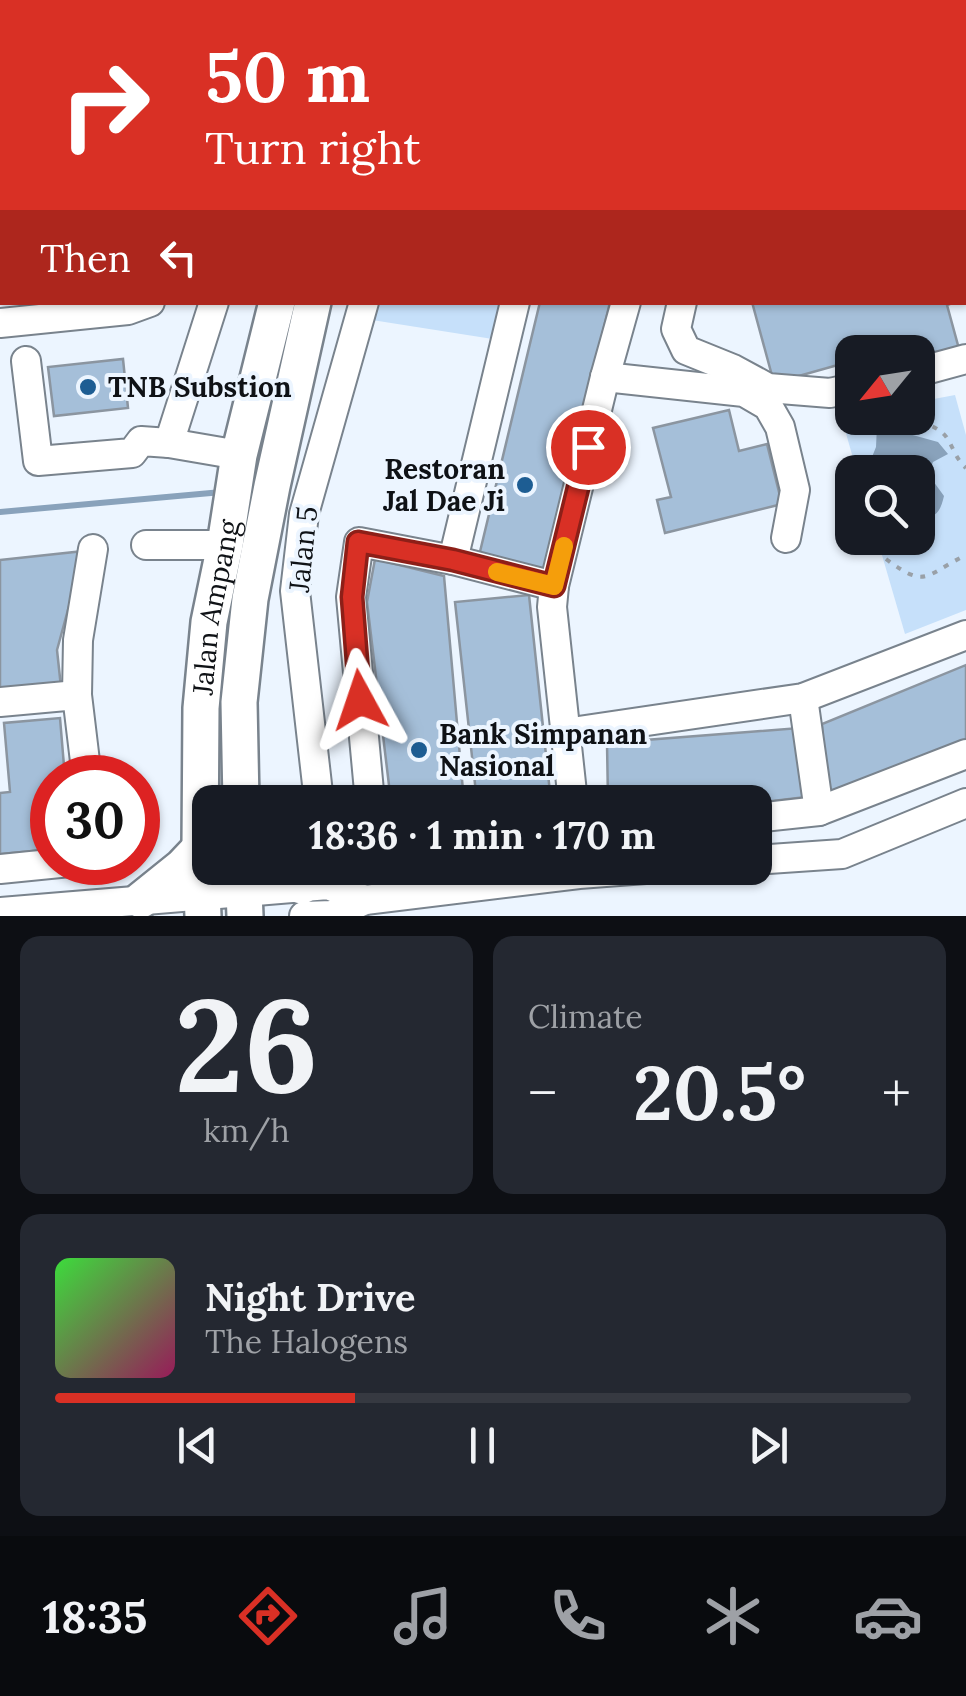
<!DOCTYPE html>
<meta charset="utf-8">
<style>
body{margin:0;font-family:Lora,serif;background:#242831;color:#f1f3f6;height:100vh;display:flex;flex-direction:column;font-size:38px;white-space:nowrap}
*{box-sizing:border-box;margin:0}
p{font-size:32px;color:#9ea1a6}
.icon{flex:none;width:55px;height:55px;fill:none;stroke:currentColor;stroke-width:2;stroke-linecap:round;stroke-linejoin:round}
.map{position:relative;height:916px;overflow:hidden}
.panel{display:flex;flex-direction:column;gap:20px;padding:20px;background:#0d0f14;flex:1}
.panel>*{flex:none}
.banner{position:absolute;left:0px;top:0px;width:968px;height:305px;box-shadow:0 2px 8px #0004;background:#d93025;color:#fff;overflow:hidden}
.needle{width:65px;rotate:240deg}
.buttons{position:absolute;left:835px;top:335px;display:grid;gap:20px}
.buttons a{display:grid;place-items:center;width:100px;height:100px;border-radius:20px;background:#171b24;box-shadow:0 2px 8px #0004;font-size:50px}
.speed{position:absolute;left:30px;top:755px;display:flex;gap:20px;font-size:50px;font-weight:700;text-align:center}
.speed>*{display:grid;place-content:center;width:130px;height:130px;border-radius:50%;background:#171b24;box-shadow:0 2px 8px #0004;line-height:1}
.speed .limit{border:15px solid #d22;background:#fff;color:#111}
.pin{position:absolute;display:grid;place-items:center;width:85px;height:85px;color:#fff;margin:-42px;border:5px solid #fff;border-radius:50%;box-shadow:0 2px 10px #0007}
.me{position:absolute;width:110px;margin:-55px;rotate:355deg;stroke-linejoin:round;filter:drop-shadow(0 0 8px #0008)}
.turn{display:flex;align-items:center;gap:35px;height:210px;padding:0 40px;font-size:45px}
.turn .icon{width:130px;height:130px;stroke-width:2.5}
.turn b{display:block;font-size:70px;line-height:85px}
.then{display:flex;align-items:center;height:95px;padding:0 40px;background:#0003;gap:20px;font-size:38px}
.big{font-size:75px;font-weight:700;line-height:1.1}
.panel .widget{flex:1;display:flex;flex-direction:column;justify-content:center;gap:15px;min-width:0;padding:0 35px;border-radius:20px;background:#242831}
.panel .dial{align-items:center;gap:0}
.dial b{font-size:130px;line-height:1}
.song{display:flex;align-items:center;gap:30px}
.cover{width:120px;height:120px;border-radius:15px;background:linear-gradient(135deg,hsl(120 70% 55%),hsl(330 70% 35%))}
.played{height:10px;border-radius:5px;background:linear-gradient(90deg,#d93025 35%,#363941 35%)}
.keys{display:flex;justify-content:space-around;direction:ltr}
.heat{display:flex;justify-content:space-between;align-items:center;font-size:55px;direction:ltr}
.panel .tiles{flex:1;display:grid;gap:20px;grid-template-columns:1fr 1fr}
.widget:last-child{grid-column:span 2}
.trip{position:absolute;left:192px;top:785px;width:580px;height:100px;border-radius:20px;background:#171b24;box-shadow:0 2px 8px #0004;font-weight:700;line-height:100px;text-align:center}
.dock{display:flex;height:160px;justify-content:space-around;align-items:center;background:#090b0e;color:#9ea1a6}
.dock .icon{width:70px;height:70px}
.dock .selected{color:#d93025}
.dock b{font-size:45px;color:#f1f3f6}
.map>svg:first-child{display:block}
.green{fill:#c6e0fa}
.water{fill:#89a2bb}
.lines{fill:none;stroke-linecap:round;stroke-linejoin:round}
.stream{stroke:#89a2bb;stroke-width:6}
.building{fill:#a5bfd9;stroke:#8b95a0;stroke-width:2.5}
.minor-casing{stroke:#79838d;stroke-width:32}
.major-casing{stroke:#79838d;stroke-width:40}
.path{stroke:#99a0a7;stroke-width:4;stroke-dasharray:5 8;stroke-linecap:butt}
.minor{stroke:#fff;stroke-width:28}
.major{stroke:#fff;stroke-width:35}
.route-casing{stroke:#8d1f18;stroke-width:25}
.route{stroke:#d93025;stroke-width:18}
.slow{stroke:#f59e0b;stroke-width:18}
.poi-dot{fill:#1d5d93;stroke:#ecf5ff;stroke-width:4}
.labels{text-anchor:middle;stroke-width:8;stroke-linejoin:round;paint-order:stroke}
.poi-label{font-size:28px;font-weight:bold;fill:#0f1216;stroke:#ecf5ff;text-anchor:start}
.street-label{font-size:28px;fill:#0f1216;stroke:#ecf5ff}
</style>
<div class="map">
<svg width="966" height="916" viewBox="0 0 966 916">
<rect width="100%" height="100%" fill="#ecf5ff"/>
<g class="green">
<polygon points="377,303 508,303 499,340 372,320"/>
<polygon points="955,395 966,435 966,610 905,634 877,538 918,538 918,472 857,472 841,416 852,414 852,418 918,418 918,402"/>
</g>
<path class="water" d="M885 418 904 425 909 434 938 442 948 454 933 462 928 474 944 496C940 513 936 518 918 518V472H872L870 462 876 447 877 425Z"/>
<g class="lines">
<polyline class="stream" points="0,512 222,492"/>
</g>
<g class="building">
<polygon points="540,302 610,302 544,576 478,560"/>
<polygon points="752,302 955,302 947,305 959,349 923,359 919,343 883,352 852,352 852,361 774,383"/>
<polygon points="123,359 128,408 54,416 48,367"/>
<polygon points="729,410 739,451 767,444 782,504 665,533 657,500 671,497 653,428"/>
<polygon points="84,551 57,650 61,687 0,693 0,560"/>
<polygon points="375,559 444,576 464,802 391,802 367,602"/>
<polygon points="529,595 551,802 477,802 455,602"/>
<polygon points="966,665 966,742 825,800 822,724"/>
<polygon points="60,718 65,778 52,778 52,842 44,850 0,854 0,793 10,792 4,723"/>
<polygon points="799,728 806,797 755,803 610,802 608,801 607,743"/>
</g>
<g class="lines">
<g class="minor-casing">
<g id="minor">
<polyline points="248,2 248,0"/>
<polyline points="441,2 442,0"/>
<polyline points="694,2 694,0"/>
<polyline points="965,103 966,102"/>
<polyline points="682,302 676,329 686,350 733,369 768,388 830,393 852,388"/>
<polyline points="0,323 128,310 150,302"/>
<polyline points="26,361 38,461 132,453 141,441 169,443 239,455"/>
<polyline points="918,372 966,359"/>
<polyline points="605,377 744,392 768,406 780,427 795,490 786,538"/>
<polyline points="169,443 214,302"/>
<polyline points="146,545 225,545"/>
<polyline points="453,560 515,302"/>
<polyline points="803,698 819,811"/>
<polyline points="0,702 77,695"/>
<polyline points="565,733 803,698 966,635"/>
<polyline points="87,778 77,695 78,640 93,549"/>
<polyline points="319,802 295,591 304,514 364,302"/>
<polyline points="370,802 351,597 359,542 453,560 554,586"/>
<polyline points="573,802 552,607 554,586 605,377 626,302"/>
<polyline points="755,818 819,811 966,754"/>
<polyline points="755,860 842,854 966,803"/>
<polyline points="0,869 70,862"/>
<polyline points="0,912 328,885 365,900"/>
<polyline points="304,916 332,915 365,900 579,874 659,868"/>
</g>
</g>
<g class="major-casing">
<g id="major">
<polyline points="352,2 353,0"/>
<polyline points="387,2 387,0"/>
<polyline points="241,802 239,702 250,599 272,486 313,302"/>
<polyline points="243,868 245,916"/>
<polyline points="271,868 286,881 302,886"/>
<polyline points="141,900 182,867 200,848"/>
<path id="s1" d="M203 916 200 848 201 708 209 622 225 545 239 455 277 302"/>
</g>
</g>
<g class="path">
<path d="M908 418C921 422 939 426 947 438 954 449 956 459 966 468"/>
<path d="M886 559C924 587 923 578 960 558L966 559"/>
</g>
<use href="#minor" class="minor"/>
<use href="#major" class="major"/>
</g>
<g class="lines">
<g class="route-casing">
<polyline id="route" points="360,700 352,597 358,542 453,560 554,586 588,447"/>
</g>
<use href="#route" class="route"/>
<polyline class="slow" points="497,572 554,586 564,546"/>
</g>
<g class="poi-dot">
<circle cx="88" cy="387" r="10"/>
<circle cx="525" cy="485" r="10"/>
<circle cx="419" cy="750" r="10"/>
</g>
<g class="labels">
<g class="poi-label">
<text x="108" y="397">TNB Substion</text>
<text x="505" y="479" text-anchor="end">Restoran<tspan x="505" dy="32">Jal Dae Ji</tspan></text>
<text x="439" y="744">Bank Simpanan<tspan x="439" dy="32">Nasional</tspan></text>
</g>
<g class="street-label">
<text transform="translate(303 549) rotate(-84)" y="10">Jalan 5</text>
<text dy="10" stroke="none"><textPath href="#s1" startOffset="310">Jalan Ampang</textPath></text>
</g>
</g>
</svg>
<div class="buttons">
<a><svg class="needle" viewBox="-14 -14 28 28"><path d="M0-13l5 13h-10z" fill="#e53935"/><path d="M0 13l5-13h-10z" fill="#9ea1a6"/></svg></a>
<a><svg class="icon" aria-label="search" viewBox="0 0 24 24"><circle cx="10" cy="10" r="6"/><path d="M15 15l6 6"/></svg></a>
</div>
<div class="speed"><div class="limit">30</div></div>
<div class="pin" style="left:588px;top:447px;background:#d93025"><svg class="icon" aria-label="arrive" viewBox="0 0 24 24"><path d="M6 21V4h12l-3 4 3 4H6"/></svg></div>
<svg class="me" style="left:360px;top:700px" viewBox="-20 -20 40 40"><path d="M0-17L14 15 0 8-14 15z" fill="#d93025" stroke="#fff" stroke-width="4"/></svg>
<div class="trip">18:36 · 1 min · 170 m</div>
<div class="banner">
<div class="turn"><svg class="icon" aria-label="right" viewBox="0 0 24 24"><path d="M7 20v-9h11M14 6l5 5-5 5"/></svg><div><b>50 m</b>Turn right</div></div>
<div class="then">Then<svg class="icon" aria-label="left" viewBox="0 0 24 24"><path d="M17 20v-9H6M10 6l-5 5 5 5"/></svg></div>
</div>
</div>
<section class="panel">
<div class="tiles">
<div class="widget dial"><b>26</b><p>km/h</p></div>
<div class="widget"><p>Climate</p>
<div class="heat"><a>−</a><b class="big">20.5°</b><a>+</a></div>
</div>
<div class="widget">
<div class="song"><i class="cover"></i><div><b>Night Drive</b><p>The Halogens</p></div></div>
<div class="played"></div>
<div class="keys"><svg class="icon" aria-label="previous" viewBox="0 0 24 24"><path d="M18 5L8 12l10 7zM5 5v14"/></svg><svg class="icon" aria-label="pause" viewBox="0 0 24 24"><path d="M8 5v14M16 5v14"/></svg><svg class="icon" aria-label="next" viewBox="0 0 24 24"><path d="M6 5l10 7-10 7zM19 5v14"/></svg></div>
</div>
</div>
</section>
<nav class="dock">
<b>18:35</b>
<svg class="icon selected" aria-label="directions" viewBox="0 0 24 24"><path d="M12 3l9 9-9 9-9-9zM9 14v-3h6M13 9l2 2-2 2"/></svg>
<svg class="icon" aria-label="music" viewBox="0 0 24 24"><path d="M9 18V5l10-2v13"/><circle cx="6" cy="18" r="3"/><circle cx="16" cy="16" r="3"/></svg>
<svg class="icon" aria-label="phone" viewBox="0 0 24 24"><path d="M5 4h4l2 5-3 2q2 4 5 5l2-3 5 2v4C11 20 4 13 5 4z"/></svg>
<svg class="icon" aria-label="climate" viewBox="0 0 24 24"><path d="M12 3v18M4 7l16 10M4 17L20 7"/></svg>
<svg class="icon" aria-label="car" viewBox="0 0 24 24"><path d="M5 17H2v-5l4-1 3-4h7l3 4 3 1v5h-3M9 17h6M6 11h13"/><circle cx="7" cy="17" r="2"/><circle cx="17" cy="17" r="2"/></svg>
</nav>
